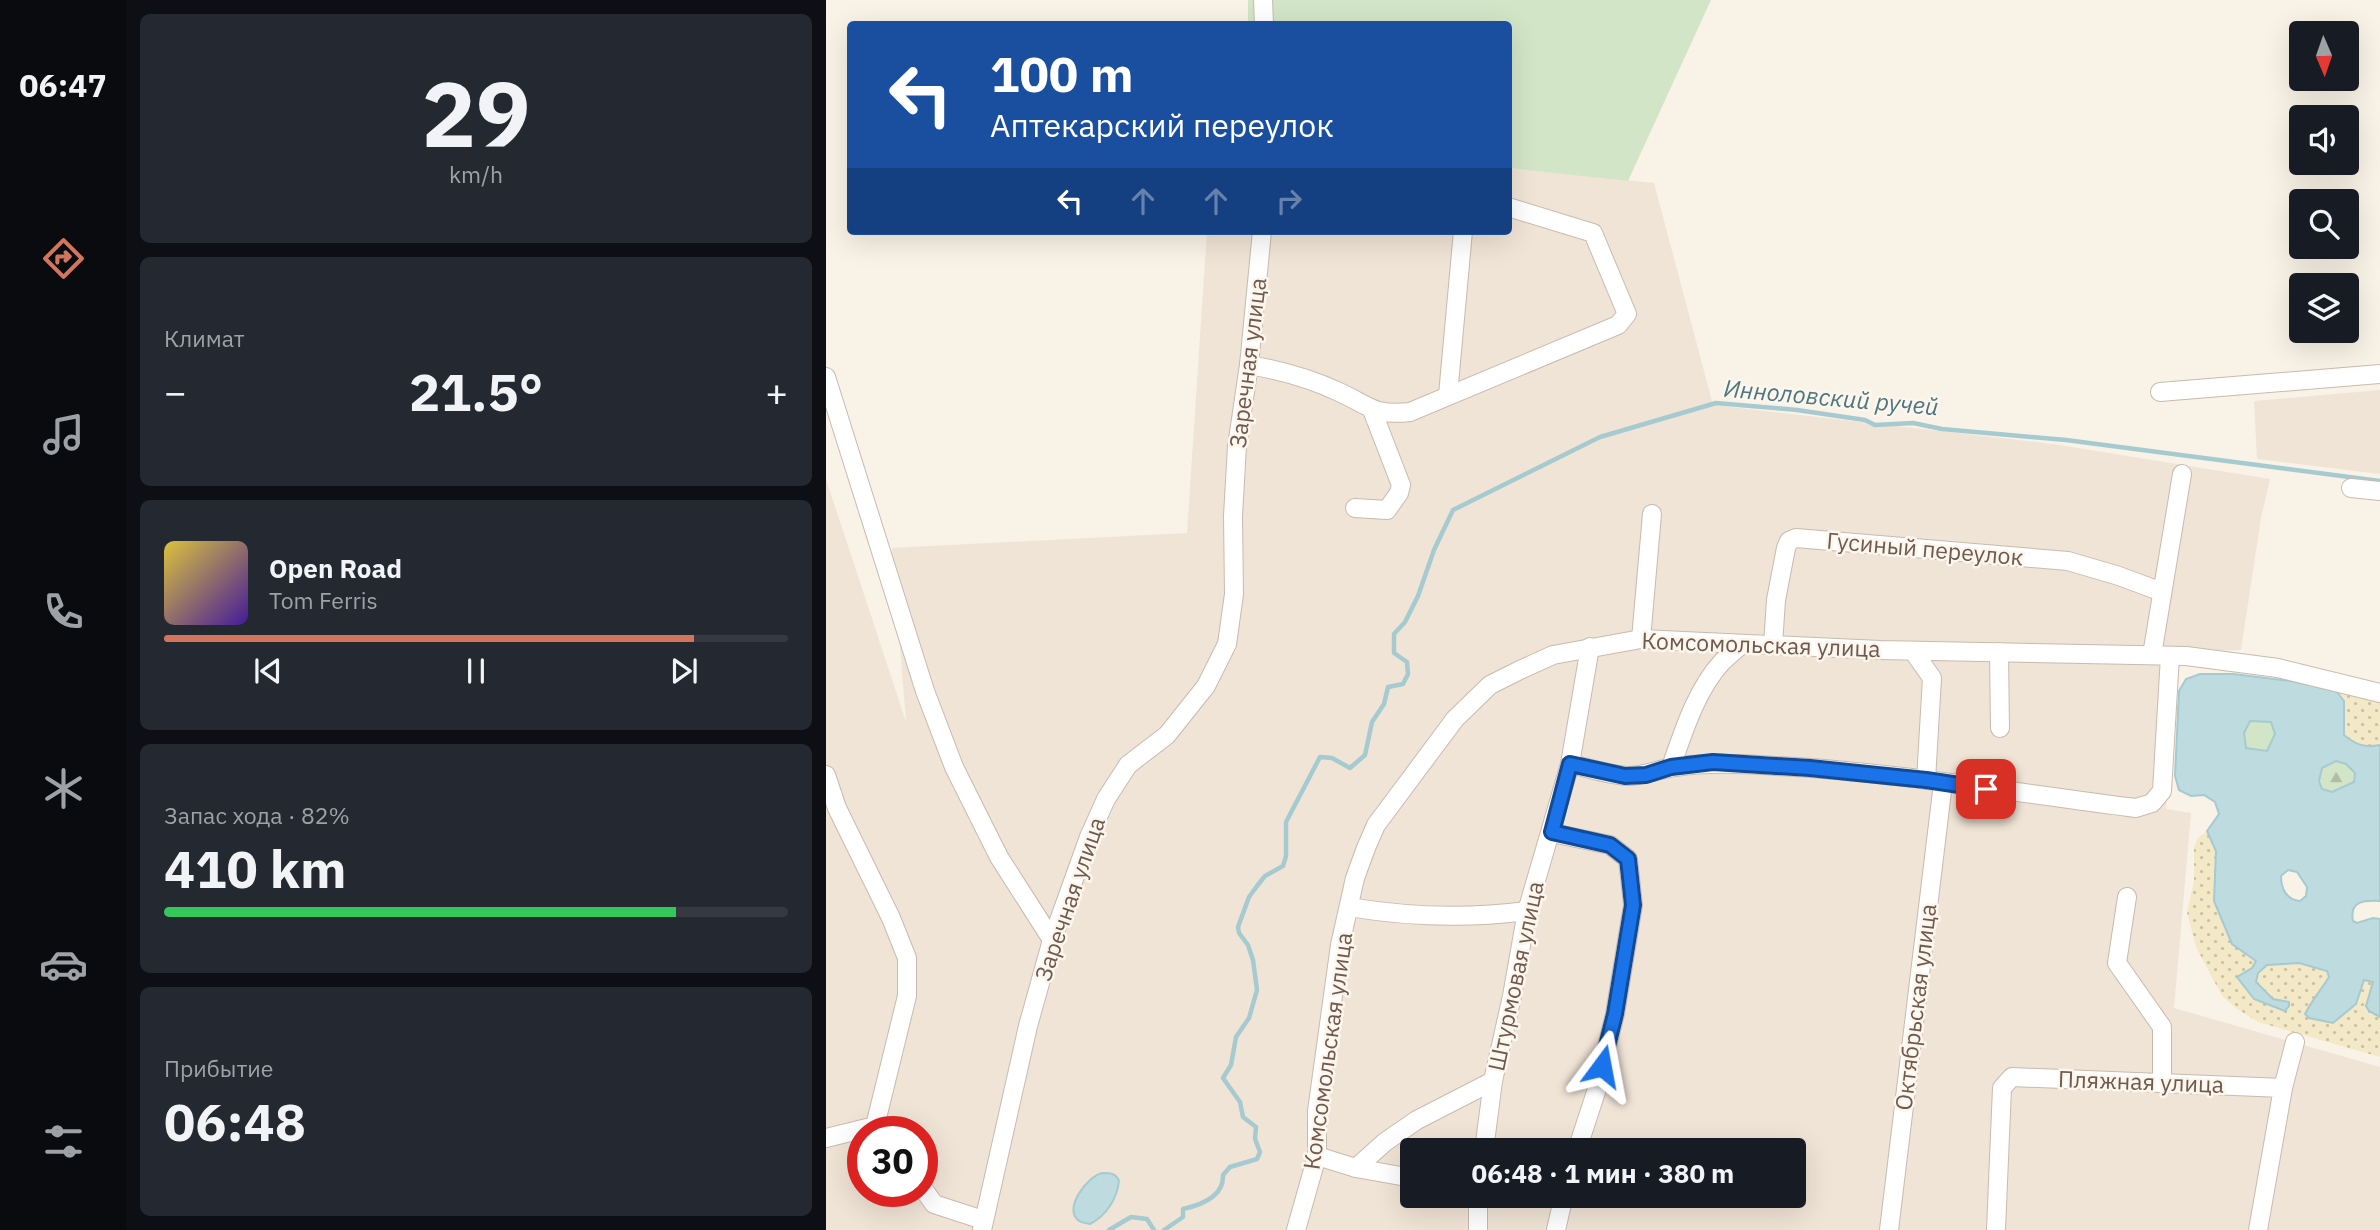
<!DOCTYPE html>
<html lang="ru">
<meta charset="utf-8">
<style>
body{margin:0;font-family:"IBM Plex Sans",sans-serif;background:#242831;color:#f1f3f6;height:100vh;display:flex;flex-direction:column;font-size:26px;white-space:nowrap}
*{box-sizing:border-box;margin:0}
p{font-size:23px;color:#9ea1a6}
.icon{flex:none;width:38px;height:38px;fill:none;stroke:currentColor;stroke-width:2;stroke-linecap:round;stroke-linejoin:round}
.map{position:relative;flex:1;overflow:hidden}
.details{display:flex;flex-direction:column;gap:14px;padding:14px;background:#0d0f14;width:700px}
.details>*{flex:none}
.guide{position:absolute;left:21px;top:21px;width:665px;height:214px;border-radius:7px;box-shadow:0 7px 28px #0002;background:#1a4fa0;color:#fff;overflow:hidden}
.needle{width:46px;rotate:178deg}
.controls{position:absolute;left:1463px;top:21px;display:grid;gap:14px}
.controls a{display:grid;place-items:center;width:70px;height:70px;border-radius:7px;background:#171b24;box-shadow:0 7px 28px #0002;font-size:35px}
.speed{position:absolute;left:21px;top:1116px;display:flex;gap:14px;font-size:35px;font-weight:700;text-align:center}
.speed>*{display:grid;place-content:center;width:91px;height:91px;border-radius:50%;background:#171b24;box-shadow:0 7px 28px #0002;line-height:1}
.speed .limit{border:10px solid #d22;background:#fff;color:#111}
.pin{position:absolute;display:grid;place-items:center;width:60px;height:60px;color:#fff;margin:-30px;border-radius:14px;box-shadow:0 4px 10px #0006}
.me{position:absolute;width:77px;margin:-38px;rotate:13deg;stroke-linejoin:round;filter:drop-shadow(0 0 5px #0008)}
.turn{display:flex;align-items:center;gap:24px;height:147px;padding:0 28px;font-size:32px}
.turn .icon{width:91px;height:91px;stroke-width:2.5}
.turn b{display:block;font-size:49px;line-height:60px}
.lanes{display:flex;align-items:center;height:66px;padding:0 28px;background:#0003;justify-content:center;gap:35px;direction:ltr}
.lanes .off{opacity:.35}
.big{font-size:52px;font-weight:700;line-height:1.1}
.details .widget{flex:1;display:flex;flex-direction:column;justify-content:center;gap:10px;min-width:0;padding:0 24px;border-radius:10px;background:#242831}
.details .dial{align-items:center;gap:0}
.dial b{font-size:91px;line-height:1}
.song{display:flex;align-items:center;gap:21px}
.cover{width:84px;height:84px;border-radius:10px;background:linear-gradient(135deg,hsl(50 70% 55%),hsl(260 70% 35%))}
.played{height:7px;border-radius:4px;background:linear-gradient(90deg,#d3755c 85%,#363941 85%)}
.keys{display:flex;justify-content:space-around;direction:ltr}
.heat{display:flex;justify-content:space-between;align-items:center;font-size:38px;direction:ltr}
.charge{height:10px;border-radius:5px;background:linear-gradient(90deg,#34c759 82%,#363941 0)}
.trip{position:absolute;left:574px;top:1138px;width:406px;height:70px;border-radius:7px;background:#171b24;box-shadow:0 7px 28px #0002;font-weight:700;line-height:70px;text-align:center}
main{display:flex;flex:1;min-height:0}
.tabs{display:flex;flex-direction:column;width:126px;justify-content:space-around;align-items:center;background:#090b0e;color:#9ea1a6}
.tabs .icon{width:49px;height:49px}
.tabs .on{color:#d3755c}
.tabs b{font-size:32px;color:#f1f3f6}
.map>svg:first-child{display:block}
.residential{fill:#f0e4d6;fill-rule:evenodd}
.grass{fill:#d3e5c7}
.forest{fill:url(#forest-firs)}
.sand{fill:url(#sand-dots)}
.water{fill:#bedbe0;stroke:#a5cad0;stroke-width:2;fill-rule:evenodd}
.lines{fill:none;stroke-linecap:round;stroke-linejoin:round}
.stream{stroke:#a5cad0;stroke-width:4.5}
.minor-casing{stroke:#c9baae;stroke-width:20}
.minor{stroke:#fff;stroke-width:18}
.route-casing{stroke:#114b97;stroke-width:18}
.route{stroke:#1a73e8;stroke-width:12}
.labels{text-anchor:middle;stroke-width:5;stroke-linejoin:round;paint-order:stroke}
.street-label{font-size:23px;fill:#6f5a4f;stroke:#fcf6ec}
.water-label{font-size:24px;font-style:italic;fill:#4c7780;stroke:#fcf6ec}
</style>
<main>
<nav class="tabs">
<b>06:47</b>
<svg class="icon on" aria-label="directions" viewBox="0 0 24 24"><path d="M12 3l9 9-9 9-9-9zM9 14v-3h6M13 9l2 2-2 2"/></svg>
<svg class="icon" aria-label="music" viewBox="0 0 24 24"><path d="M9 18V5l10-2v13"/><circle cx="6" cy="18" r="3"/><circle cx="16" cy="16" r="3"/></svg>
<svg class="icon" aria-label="phone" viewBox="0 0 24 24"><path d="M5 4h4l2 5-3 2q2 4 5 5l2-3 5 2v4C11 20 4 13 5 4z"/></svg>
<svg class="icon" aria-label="climate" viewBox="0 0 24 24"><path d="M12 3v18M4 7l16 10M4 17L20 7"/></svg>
<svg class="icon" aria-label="car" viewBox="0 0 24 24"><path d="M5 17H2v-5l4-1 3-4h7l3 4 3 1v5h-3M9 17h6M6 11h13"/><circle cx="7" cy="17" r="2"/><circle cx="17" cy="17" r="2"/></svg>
<svg class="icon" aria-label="filters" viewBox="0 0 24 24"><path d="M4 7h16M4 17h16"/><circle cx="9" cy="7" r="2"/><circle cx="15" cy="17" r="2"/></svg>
</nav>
<section class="details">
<div class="widget dial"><b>29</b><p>km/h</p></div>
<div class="widget"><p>Климат</p>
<div class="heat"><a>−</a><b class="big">21.5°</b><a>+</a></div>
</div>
<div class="widget">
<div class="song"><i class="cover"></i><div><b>Open Road</b><p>Tom Ferris</p></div></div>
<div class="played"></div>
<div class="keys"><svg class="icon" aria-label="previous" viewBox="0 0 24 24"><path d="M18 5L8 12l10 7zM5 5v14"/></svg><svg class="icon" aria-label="pause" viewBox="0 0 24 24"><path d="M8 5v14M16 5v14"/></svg><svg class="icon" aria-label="next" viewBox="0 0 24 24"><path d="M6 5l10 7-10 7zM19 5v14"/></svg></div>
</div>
<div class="widget"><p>Запас хода · 82%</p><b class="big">410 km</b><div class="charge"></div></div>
<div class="widget"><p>Прибытие</p><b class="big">06:48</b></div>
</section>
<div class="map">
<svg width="1554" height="1230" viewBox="0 0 1554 1230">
<defs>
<pattern id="forest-firs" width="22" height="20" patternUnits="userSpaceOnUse" patternTransform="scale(1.75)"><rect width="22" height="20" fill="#d3e5c7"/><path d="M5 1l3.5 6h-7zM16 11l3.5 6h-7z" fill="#afbda4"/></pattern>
<pattern id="sand-dots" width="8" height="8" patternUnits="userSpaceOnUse" patternTransform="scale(1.75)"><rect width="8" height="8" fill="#f4e9c6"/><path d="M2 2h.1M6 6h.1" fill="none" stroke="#cac0a3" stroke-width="1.8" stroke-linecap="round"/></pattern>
</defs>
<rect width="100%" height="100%" fill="#f9f2e6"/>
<g class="residential">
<path d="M683 168 828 183 887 405 1227 444 1444 479 1435 518 1415 650 1350 651 1340 809 1365 813 1348 1008 1554 1067V1230H0V479L80 722 66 548 361 533 381 231H682ZM37 1132H96V1192H37ZM586 1150H968V1195H586Z"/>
<polygon points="1554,390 1554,474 1431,459 1428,401"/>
</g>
<g class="grass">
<polygon points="422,0 885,0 802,181 683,168 682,24 422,24"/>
<polygon points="1424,720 1445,722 1449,734 1441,751 1420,748 1417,733"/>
</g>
<polygon class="forest" points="1510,761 1520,764 1529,773 1528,782 1506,792 1496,789 1493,781 1496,768"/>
<g class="sand">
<path d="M1510 691 1554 700V745C1538 748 1530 745 1518 735V701Z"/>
<polygon points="1381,831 1390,851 1388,901 1395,917 1417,952 1430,961 1426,968 1411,977 1447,999 1430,982 1432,973 1441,964 1473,963 1501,971 1504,976 1495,992 1507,1023 1530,1004 1538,980 1548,982 1544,1011 1554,1017 1554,1057 1432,1022 1410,1008 1396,996 1370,947 1361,912 1368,881 1368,847 1372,838"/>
</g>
<g class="water">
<path d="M1374 674H1407L1465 681 1510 691 1518 701V735C1530 745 1539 748 1554 745V901C1538 900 1523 901 1527 921L1531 923 1547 918 1554 919V1017L1543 1011 1540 1006 1547 982 1538 980 1530 1004 1507 1023 1483 1018 1479 1014C1486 1000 1495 990 1503 977L1501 971 1473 963 1441 965 1432 973 1430 982 1447 999 1463 1002V1006L1459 1011 1428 999 1411 977 1426 968 1430 961 1406 944 1388 901 1390 851 1381 831 1393 814 1389 802 1378 795 1365 796 1353 790 1349 776 1353 691 1360 679ZM1424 721 1445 722 1449 734 1441 751 1420 748 1418 733ZM1510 761 1520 764 1529 773 1528 782 1506 792 1496 789 1493 781 1496 768ZM1462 870 1471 872 1481 887 1480 896 1474 901C1460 900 1455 888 1455 876Z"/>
<path d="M276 1173C284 1173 290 1173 293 1181 291 1199 280 1216 264 1224 260 1223 256 1223 253 1221 236 1209 262 1176 276 1173Z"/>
</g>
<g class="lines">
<g class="stream">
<polyline points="283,1230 305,1217 321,1219 328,1230"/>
<path d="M338 1230 357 1217V1209C375 1205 398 1196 397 1175L404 1167 431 1159 434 1152 429 1139 430 1127 417 1117 414 1102 397 1078 405 1065 410 1037 423 1018 431 990 427 960 422 945 413 933 412 927 423 897 431 886 439 876 457 866 460 856V822L494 757 506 758 524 768 539 755 546 722 558 704 562 687 577 684 582 674 581 662 568 653V634L579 622 592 596 608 550 627 510 774 437 890 403 971 410 1039 420 1049 425 1087 423 1116 429 1240 440 1554 481"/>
</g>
<g class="minor-casing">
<g id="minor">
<polyline points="437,0 438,24"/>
<path d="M423 365C453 370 485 379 513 392 544 406 547 416 584 412L792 325 801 314 767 233 682 207"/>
<polyline points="0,377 99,691 128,767 173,857 226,940"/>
<polyline points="1334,392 1554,374"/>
<polyline points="622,395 637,231"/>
<polyline points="1525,488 1554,491"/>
<polyline points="529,508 561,510 573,493 575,485 546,410"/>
<polyline points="815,639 826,514"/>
<polyline points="947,645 950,600 960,548 963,541 970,538 1242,561 1293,576 1336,592"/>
<polyline points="1087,651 1106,678 1100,780"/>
<polyline points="1173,652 1174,728"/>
<polyline points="1326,655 1356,474"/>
<path d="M744 764C763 768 783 775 802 776 819 776 832 769 849 767 883 762 916 764 950 766 1071 772 1190 793 1310 808L1326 803 1336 791 1344 656"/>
<path d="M845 767C857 733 870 690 896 662 902 656 910 650 916 644"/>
<polyline points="0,775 11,808 65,918 81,958 81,996 49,1126"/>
<polyline points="726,833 784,845 802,859 807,905 789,1014 770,1092 751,1150"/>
<polyline points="1301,897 1291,963 1336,1027 1336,1083"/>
<path d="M523 907C583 917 640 919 701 911"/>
<polyline points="1457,1088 1469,1042"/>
<polyline points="0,1138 49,1126"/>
<polyline points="658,1150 667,1081 686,996 701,911 744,764 764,647"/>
<polyline points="491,1156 530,1168 559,1142 591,1120 667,1081"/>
<polyline points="530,1168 586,1178"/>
<polyline points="96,1187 108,1204 157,1220"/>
<polyline points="156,1230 202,1026 226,940 263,837 280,799 302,765 341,735 380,686 401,644 408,594 407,516 411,446 423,365 436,231"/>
<polyline points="470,1230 491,1156 491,1111 514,945 529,878 540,848 550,825 629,719 664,685 694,670 727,655 815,639 1054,650 1360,656 1452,668 1554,693"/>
<polyline points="652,1230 652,1195"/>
<polyline points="730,1230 738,1195"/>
<polyline points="1063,1230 1117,783"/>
<polyline points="1170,1230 1176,1088 1186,1077 1457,1088 1432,1230"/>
</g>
</g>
<use href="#minor" class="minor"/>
</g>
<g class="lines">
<g class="route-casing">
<polyline id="route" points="776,1066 789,1014 807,905 802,859 784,845 726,832 744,764 799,776 820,775 845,767 887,762 984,768 1100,780 1160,789"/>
</g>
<use href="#route" class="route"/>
</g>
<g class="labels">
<g class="street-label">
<text transform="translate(422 363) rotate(-83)" y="8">Заречная улица</text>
<text transform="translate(1099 549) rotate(5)" y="8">Гусиный переулок</text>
<text transform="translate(935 645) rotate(2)" y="8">Комсомольская улица</text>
<text transform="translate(244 899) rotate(-71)" y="8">Заречная улица</text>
<text transform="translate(690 976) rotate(-78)" y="8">Штурмовая улица</text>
<text transform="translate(1090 1007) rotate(-83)" y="8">Октябрьская улица</text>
<text transform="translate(502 1051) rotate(-82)" y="8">Комсомольская улица</text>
<text transform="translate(1315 1082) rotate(2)" y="8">Пляжная улица</text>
</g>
<g class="water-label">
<text transform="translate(1005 398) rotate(5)" y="8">Инноловский ручей</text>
</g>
</g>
</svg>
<div class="controls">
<a><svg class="needle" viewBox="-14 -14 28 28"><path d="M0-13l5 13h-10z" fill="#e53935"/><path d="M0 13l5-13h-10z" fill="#9ea1a6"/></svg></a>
<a><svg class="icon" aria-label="sound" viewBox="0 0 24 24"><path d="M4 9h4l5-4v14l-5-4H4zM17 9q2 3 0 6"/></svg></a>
<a><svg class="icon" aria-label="search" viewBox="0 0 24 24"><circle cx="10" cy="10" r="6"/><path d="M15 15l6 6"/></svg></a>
<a><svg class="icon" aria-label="layers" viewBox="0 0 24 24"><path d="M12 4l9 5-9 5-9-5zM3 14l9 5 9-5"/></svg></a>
</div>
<div class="speed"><div class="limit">30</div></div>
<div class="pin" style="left:1160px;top:789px;background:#d93025"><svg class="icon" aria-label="arrive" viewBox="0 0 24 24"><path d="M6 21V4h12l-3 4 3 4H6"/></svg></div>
<svg class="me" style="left:776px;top:1066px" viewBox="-20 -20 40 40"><path d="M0-17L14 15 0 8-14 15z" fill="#1a73e8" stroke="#fff" stroke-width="4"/></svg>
<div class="trip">06:48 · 1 мин · 380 m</div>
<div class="guide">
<div class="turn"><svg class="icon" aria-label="left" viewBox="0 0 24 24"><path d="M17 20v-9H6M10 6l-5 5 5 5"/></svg><div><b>100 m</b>Аптекарский переулок</div></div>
<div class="lanes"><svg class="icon" aria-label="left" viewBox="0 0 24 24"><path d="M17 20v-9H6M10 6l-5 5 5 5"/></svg><svg class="icon off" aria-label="ahead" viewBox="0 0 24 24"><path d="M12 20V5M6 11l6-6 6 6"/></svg><svg class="icon off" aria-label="ahead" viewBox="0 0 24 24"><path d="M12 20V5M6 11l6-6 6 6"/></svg><svg class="icon off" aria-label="right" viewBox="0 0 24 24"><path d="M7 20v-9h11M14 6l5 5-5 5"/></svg></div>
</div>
</div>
</main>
